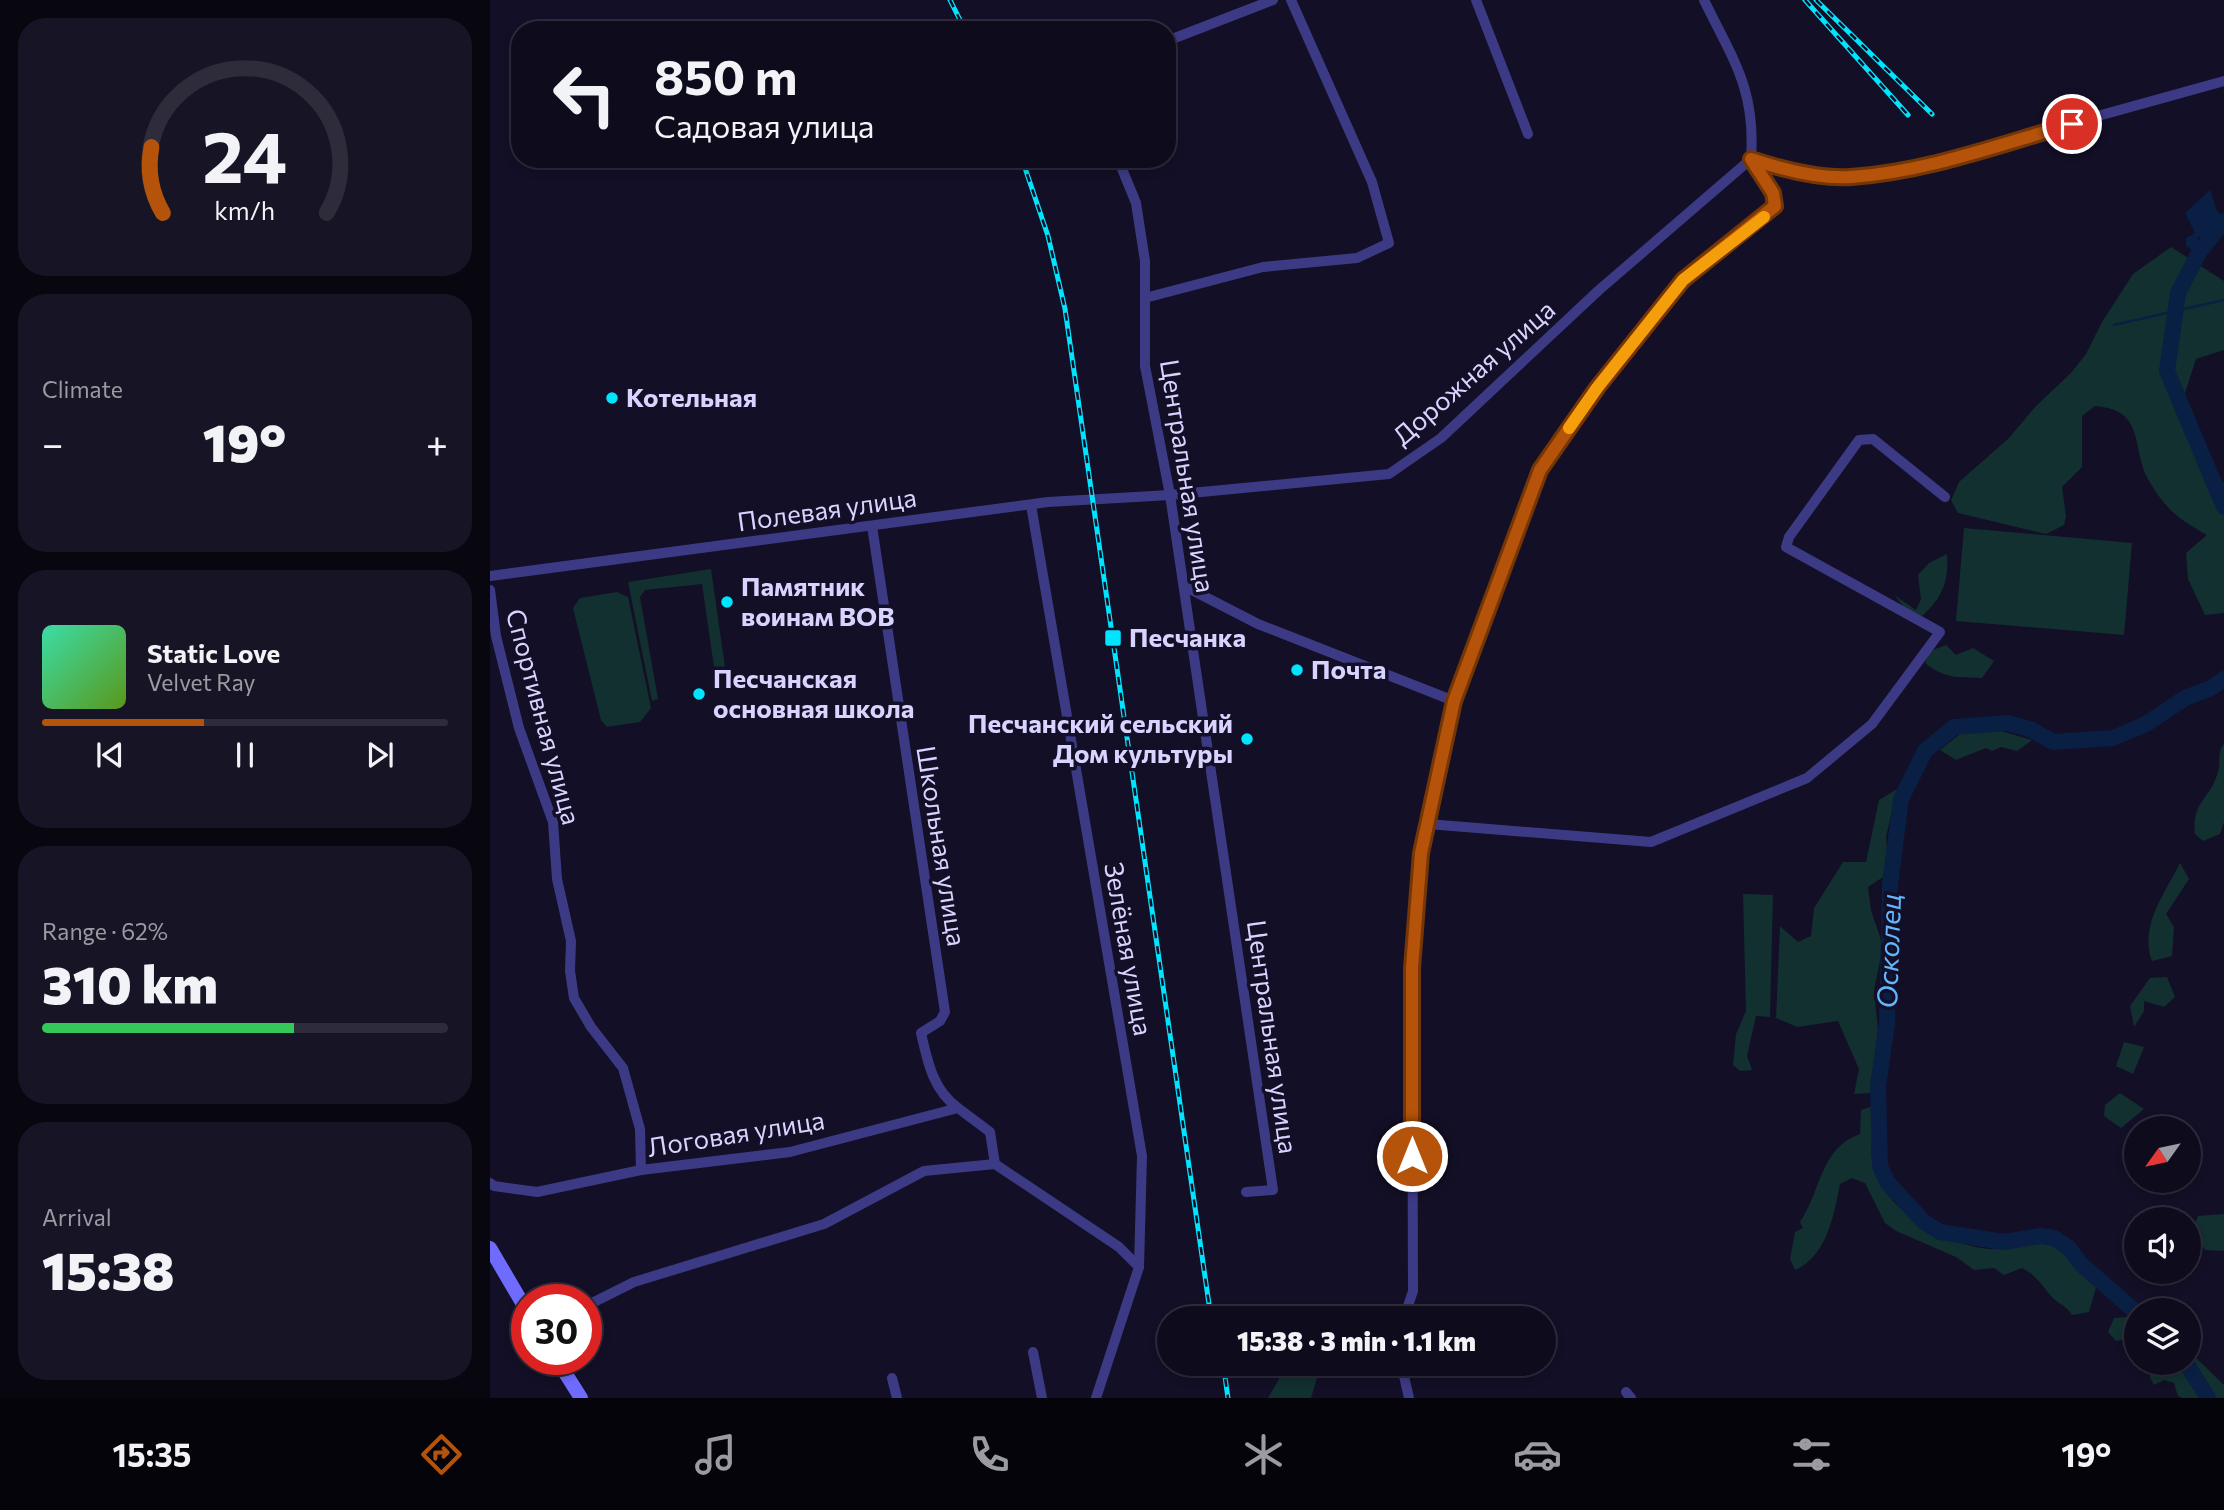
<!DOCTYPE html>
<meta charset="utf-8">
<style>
body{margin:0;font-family:Commissioner,sans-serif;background:#171425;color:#f1f3f6;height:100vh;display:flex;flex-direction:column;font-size:26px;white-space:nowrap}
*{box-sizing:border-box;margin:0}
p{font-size:23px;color:#9b9ba3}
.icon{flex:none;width:38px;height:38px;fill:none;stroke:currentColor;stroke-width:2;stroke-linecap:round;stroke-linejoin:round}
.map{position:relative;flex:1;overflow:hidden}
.panel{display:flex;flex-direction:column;gap:18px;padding:18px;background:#08060f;width:490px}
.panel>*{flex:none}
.banner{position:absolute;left:21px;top:21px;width:665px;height:147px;border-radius:28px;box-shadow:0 4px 10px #0003,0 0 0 2px #2e2b3b;background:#0e0b1c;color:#f1f3f6;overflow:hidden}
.needle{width:46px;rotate:237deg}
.tools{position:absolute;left:1634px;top:1116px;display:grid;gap:14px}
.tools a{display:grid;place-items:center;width:77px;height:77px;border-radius:50%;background:#0e0b1c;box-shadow:0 4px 10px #0003,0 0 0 2px #2e2b3b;font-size:35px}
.speed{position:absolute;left:21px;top:1284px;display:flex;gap:14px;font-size:35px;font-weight:700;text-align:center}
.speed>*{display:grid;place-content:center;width:91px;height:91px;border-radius:50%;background:#0e0b1c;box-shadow:0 4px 10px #0003,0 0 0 2px #2e2b3b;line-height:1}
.speed .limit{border:10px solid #d22;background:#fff;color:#111}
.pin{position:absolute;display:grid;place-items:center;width:60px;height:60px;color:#fff;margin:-30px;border:4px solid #fff;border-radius:50%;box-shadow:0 2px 7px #0007}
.me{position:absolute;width:77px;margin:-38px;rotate:0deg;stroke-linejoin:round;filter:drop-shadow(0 0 5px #0008)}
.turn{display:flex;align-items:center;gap:24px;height:147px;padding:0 28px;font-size:32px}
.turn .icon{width:91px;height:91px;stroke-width:2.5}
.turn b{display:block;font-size:49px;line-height:60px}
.big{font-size:52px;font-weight:800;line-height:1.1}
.panel .widget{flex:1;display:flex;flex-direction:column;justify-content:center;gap:10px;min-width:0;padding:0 24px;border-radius:28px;background:#171425}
.panel .dial{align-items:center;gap:0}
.dial svg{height:182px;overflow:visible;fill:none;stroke:#2e2b3b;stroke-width:7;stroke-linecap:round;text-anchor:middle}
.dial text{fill:#f1f3f6;stroke:none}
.song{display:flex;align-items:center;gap:21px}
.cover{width:84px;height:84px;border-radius:10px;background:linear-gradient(135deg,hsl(160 70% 55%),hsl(90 70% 35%))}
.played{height:7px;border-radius:4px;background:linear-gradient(90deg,#b45309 40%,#2e2b3b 40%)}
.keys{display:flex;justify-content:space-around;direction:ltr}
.heat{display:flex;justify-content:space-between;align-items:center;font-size:38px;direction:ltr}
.charge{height:10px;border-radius:5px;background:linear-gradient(90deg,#34c759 62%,#2e2b3b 0)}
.trip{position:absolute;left:667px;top:1306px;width:399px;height:70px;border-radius:35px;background:#0e0b1c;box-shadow:0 4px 10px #0003,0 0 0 2px #2e2b3b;font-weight:800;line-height:70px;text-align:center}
.menu{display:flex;height:112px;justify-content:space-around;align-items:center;background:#06040b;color:#9b9ba3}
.menu .icon{width:49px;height:49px}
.menu .active{color:#b45309}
.menu b{font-size:32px;color:#f1f3f6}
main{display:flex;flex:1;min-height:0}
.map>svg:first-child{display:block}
.green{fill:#12302f}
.water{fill:#0a1f44}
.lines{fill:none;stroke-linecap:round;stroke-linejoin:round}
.stream{stroke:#0a1f44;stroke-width:2.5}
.river{stroke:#0a1f44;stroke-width:16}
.street{stroke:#3d3a85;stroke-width:10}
.secondary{stroke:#6f6bff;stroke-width:14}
.rail-casing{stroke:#00e5ff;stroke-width:5}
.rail{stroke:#130f26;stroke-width:2.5;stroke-dasharray:8;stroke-linecap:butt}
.route-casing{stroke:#753606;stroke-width:18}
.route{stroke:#b45309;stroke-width:12}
.slow{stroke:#f59e0b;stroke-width:12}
.poi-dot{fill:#00e5ff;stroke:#130f26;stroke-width:2.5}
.labels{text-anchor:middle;stroke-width:7;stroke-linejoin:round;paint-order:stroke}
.street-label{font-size:26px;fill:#d9d4ff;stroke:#130f26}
.poi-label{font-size:26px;font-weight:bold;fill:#d9d4ff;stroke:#130f26;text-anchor:start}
.water-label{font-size:28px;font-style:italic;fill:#62b6ff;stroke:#130f26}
</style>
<main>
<section class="panel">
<div class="widget dial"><svg viewBox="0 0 100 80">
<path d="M14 69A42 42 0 1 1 86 69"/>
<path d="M14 69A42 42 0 0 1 9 40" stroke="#b45309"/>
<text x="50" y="56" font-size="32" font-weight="700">24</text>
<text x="50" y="72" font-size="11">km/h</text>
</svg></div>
<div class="widget"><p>Climate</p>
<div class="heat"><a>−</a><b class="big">19°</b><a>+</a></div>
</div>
<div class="widget">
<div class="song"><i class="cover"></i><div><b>Static Love</b><p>Velvet Ray</p></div></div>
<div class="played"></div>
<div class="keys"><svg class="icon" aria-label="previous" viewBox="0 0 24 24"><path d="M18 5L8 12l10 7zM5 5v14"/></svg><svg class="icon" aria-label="pause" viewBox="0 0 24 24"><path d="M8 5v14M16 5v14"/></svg><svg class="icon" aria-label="next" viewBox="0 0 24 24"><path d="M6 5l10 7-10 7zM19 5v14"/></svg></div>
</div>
<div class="widget"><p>Range · 62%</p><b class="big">310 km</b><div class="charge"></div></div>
<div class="widget"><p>Arrival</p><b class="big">15:38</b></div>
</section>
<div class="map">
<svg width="1734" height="1398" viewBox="0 0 1734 1398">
<rect width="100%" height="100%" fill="#130f26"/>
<g class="green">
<path d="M1681 247 1734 281V350L1706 359 1694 396 1703 419 1708 443 1734 484V613L1715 615 1698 579 1696 553 1717 535C1687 518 1676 510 1658 479 1641 447 1656 410 1605 406L1592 416V467L1572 487 1576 516 1574 525 1556 534 1468 513 1461 500 1469 482 1519 438 1546 406 1581 373 1596 354 1612 322 1643 274Z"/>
<polygon points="1474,528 1642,543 1634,635 1466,621"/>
<path d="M1457 554C1459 581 1453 597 1432 616L1419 613 1404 595 1426 610 1431 599 1428 575 1439 563Z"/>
<polygon points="221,569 236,674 232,679 225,674 212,584 155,590 150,597 168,699 162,701 138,582"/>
<polygon points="127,592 138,597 161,708 150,722 117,727 111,720 83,608 90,598"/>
<path d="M1456 645 1466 655 1483 648 1504 661 1492 678C1468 677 1455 679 1435 663L1440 651Z"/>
<polygon points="1511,731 1542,740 1527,751 1511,747 1502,751 1496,748 1466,760 1450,750 1470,734"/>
<path d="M1734 744V822L1730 834 1713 841 1705 834C1701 802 1720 800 1728 772 1731 762 1727 752 1734 744Z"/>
<polygon points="1407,789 1396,837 1399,873 1378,887 1381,910 1393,946 1384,990 1388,1030 1380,1093 1364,1094 1369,1069 1348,1021 1307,1027 1286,1018 1290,926 1308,942 1321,936 1324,908 1353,862 1376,862 1389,800"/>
<path d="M1690 863 1699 879 1676 914 1684 927 1682 956 1662 961C1649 926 1675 893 1690 863Z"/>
<polygon points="1253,894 1283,895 1280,1017 1266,1016 1257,1056 1262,1070 1250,1071 1243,1065 1246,1034 1256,1011"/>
<polygon points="1677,977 1685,997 1674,1007 1654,1001 1654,1011 1644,1027 1640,1006 1660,978"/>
<polygon points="1634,1042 1654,1047 1643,1074 1626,1066"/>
<polygon points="1630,1093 1654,1109 1631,1128 1614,1116 1615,1105"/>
<path d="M1383 1106C1385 1128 1378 1149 1384 1170 1397 1213 1465 1251 1509 1249 1527 1248 1548 1235 1566 1242 1577 1246 1598 1274 1607 1284L1599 1312 1582 1315C1576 1305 1568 1304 1561 1296 1551 1284 1546 1275 1532 1268L1514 1275 1504 1268 1484 1270 1466 1257 1406 1231 1395 1223 1375 1183 1362 1178 1350 1184C1344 1216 1336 1257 1305 1270L1300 1259 1305 1232 1313 1228 1310 1222C1331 1191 1330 1148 1370 1134L1371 1110Z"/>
<polygon points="1734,1214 1734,1251 1715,1250 1702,1231 1708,1216"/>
<polygon points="1637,1297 1660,1311 1647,1311 1647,1363 1643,1363 1644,1350 1639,1338 1626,1341 1618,1332 1624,1318 1637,1317"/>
<polygon points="1699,1351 1734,1385 1734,1398 1692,1398 1688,1396 1684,1383 1674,1380 1664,1385 1660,1378 1661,1363 1699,1363"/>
<polygon points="802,1370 827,1378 821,1398 778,1398 793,1372"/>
</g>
<polygon class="water" points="1720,190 1727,211 1734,217 1734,227 1719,239 1707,237 1708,241 1702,250 1696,246 1696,238 1705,233 1695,213"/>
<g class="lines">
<polyline class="stream" points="1624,325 1734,300"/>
<g class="river">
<polyline points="1734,221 1710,251 1688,293 1677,371 1734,507"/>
<polyline points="1647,1313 1591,1264 1579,1248 1564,1238 1551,1236 1513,1242 1450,1232 1434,1222 1398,1183 1390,1166 1388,1086 1397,1024 1400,884 1411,799 1435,751 1464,727 1517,723 1540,729 1563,742 1623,738 1656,724 1695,698 1721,688 1734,679"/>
<polyline points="1696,1363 1718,1398"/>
</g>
<g class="street">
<polyline points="986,0 1038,134"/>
<path d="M1214 0C1243 60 1266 89 1261 159"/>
<polyline points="677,41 783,0"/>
<polyline points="628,159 646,203 655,261 655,366 680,495 783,1190 756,1192"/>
<polyline points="1261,159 1292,170 1360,177 1424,167 1734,81"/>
<polyline points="655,298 773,267 867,258 899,243 882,182 801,0"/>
<polyline points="541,505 652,1156 649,1267 606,1398"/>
<path d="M382 526 455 1012 450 1021 431 1033C438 1063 443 1090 468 1108"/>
<polyline points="0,576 558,502 680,495 899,474 951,438 1109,290 1261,159"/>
<polyline points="694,586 768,624 964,701"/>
<polyline points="0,590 6,636 29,728 63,822 67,879 81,941 80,971 84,998 101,1027 133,1068 150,1129 151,1170"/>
<polyline points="938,824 1161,842 1317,778 1382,724 1450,632 1296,547 1299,537 1369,440 1383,439 1455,497"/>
<polyline points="0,1183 4,1186 47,1192 151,1170 300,1152 468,1108 500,1132 505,1164"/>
<polyline points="96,1306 144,1282 334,1224 434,1171 505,1164 629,1247 649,1267"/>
<polyline points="914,1318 923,1291 922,968 931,853 964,701 1050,470 1107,388 1193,280 1285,206 1283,193 1261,159"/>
<polyline points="543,1352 552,1398"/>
<polyline points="911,1363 919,1398"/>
<polyline points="402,1378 407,1398"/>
<polyline points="1136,1392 1141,1398"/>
</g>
<g class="secondary">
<polyline points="0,1248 37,1311"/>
<polyline points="67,1360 91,1398"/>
</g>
<g class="rail-casing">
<g id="rail">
<polyline points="460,0 475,30"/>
<polyline points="1315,0 1418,115"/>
<polyline points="1326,0 1442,114"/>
<polyline points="532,159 558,236 575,309 721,1318"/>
<polyline points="733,1363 738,1398"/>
</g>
</g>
<use href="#rail" class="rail"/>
</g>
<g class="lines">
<g class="route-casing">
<path id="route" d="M922 1156V968L931 853 964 701 1050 470 1107 388 1193 280 1285 206 1283 193 1261 159C1291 169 1329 179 1361 177 1436 172 1511 144 1582 124"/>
</g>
<use href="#route" class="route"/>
<polyline class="slow" points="1079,428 1107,388 1193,280 1274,217"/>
</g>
<g class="poi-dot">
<circle cx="122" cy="398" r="7"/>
<circle cx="237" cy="602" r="7"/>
<rect x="614" y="629" width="18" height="18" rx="3.5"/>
<circle cx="807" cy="670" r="7"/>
<circle cx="209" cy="694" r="7"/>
<circle cx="757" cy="739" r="7"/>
</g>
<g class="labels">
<g class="street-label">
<text transform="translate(984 373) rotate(-41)" y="9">Дорожная улица</text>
<text transform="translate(697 476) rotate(81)" y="9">Центральная улица</text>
<text transform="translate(337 510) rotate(-8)" y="9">Полевая улица</text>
<text transform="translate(53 717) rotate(75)" y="9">Спортивная улица</text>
<text transform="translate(451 846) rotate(81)" y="9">Школьная улица</text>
<text transform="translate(638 949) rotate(80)" y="9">Зелёная улица</text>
<text transform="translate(782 1037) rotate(82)" y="9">Центральная улица</text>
<text transform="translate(246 1134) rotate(-9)" y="9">Логовая улица</text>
</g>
<g class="poi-label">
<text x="136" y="407">Котельная</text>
<text x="251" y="596">Памятник<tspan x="251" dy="30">воинам ВОВ</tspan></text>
<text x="639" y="647">Песчанка</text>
<text x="821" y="679">Почта</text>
<text x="223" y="688">Песчанская<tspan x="223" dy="30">основная школа</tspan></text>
<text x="743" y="733" text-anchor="end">Песчанский сельский<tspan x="743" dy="30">Дом культуры</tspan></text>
</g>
<g class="water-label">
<text transform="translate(1399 951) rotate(-88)" y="10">Осколец</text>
</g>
</g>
</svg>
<div class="tools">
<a><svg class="needle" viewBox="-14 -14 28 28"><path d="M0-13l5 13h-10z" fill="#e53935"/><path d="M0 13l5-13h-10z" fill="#9b9ba3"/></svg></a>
<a><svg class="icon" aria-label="sound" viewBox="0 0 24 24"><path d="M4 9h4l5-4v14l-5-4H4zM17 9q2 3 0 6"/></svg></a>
<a><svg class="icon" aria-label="layers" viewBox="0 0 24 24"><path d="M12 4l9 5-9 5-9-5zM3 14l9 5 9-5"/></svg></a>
</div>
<div class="speed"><div class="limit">30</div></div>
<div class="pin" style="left:1582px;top:124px;background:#d93025"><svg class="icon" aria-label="arrive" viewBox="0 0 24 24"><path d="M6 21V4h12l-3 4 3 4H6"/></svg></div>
<svg class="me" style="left:922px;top:1156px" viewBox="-20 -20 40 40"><circle r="17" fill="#b45309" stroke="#fff" stroke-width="3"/><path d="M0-11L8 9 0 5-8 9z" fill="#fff"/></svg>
<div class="trip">15:38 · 3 min · 1.1 km</div>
<div class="banner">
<div class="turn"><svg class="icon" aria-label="left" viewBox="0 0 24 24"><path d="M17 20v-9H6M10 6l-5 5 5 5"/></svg><div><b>850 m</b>Садовая улица</div></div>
</div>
</div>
</main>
<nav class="menu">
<b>15:35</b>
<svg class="icon active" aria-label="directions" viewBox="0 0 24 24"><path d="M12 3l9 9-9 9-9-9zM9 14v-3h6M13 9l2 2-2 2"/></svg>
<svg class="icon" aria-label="music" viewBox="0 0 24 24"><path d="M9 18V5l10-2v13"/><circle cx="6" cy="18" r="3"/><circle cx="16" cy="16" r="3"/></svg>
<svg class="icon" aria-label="phone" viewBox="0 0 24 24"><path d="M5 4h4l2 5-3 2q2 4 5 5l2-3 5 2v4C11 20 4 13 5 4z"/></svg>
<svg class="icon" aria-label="climate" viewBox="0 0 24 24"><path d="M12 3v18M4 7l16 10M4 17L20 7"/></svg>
<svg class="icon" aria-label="car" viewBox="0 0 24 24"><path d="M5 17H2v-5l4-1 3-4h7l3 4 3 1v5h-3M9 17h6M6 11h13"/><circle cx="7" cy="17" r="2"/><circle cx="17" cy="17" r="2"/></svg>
<svg class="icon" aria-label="filters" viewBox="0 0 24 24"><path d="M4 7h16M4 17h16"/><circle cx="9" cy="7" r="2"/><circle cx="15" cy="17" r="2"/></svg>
<b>19°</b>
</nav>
